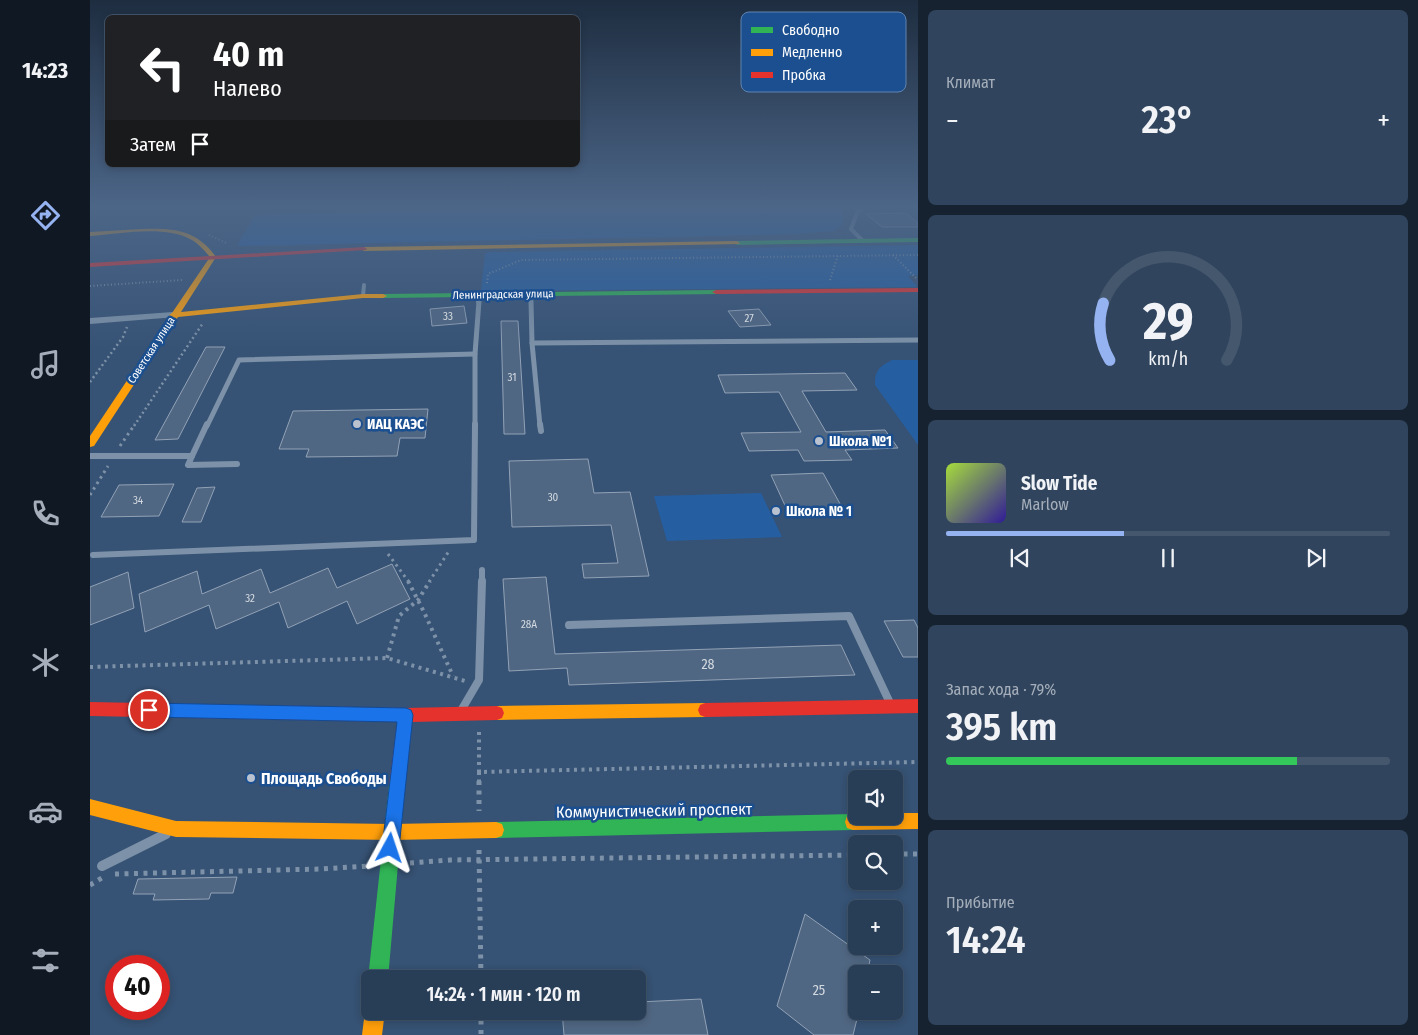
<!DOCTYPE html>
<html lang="ru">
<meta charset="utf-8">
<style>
body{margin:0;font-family:"Fira Sans Condensed",sans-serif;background:#30455d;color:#f1f3f6;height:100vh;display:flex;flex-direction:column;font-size:19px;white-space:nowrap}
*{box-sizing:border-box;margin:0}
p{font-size:16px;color:#a5aeba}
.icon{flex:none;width:28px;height:28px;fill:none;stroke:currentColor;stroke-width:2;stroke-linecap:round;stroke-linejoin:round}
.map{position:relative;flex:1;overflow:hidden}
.side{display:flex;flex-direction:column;gap:10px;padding:10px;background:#162230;width:500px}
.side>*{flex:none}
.guide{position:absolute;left:15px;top:15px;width:475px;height:152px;border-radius:8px;box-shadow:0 2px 8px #0003,0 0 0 1px #44576d;background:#202124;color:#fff;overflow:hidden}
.controls{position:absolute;left:758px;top:770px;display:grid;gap:10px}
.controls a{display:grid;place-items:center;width:55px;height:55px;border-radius:8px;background:#283e57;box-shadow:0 2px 8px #0003,0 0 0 1px #44576d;font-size:25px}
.speed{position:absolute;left:15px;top:955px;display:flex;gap:10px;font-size:25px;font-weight:700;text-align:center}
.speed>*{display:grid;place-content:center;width:65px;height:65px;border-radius:50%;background:#283e57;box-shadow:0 2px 8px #0003,0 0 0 1px #44576d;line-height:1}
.speed .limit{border:8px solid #d22;background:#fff;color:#111}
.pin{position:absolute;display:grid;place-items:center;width:42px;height:42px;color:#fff;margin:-21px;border:2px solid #fff;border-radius:50%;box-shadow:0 1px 5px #0007}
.me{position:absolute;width:55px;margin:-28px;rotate:5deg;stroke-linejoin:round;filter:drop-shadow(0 0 4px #0008)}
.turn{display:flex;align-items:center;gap:18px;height:105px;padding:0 25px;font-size:22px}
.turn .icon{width:65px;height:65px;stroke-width:2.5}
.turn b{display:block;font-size:35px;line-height:42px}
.then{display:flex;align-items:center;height:48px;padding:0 25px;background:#0003;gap:10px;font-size:19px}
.big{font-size:38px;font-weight:600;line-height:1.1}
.side .widget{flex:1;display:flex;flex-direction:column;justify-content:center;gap:8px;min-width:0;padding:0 18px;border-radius:8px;background:#30455d}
.side .dial{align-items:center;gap:0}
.dial svg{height:130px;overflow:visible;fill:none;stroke:#44576d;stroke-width:7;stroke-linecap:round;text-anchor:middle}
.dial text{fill:#f1f3f6;stroke:none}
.song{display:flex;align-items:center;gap:15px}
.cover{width:60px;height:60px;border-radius:8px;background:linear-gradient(135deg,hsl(80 70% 55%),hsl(250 70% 35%))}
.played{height:5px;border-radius:2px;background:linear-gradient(90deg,#95b2f1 40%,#44576d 40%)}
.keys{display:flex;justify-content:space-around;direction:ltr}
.heat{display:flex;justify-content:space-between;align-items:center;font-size:28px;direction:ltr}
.charge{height:8px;border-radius:4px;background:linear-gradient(90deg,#34c759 79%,#44576d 0)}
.trip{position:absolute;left:271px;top:970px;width:285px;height:50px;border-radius:8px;background:#283e57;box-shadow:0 2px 8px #0003,0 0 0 1px #44576d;font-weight:600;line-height:50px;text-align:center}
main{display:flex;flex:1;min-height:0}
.tab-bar{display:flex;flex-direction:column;width:90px;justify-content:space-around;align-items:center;background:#101923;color:#a5aeba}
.tab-bar .icon{width:35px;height:35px}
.tab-bar .current{color:#95b2f1}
.tab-bar b{font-size:22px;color:#f1f3f6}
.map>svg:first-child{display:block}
.green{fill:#265fa1}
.building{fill:#506783;stroke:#92a2b6}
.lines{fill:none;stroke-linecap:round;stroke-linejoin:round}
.path-far4{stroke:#7d92a8;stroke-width:2;stroke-dasharray:1 2.5;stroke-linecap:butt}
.path-far3{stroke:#7d92a8;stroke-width:2.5;stroke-dasharray:2 3;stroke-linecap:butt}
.path-far2{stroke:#7d92a8;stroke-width:3;stroke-dasharray:2.5 4;stroke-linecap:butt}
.path-far1{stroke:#7d92a8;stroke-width:4;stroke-dasharray:3 4.5;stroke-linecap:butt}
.path{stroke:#7d92a8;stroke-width:5;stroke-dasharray:4 5.5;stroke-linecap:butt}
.lane-far4{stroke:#7d92a8;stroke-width:4}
.lane-far3{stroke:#7d92a8;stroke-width:5}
.lane-far2{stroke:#7d92a8;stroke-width:6}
.lane-far1{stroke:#7d92a8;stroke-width:8}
.lane{stroke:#7d92a8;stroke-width:10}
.street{fill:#7d92a8;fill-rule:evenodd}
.fast{fill:#30b455;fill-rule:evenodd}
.slow{fill:#ff9f0a;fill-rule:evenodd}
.jam{fill:#e5322d;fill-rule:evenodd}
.route{fill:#1a73e8;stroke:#114b97}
.poi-dot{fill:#b9c2ce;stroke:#1b4f8f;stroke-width:2}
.labels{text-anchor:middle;stroke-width:5;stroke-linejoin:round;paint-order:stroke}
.far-street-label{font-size:11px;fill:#fff;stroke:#1b4f8f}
.number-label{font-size:11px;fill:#d3d9e0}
.poi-label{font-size:14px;font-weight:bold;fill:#fff;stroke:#1b4f8f;text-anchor:start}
.near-number-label{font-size:14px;fill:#d3d9e0}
.near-poi-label{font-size:16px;font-weight:bold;fill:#fff;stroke:#1b4f8f;text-anchor:start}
.near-street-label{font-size:16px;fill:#fff;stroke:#1b4f8f}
.key{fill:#1b4f8f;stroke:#5f84b1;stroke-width:1}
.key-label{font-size:14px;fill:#fff}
</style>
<main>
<nav class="tab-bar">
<b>14:23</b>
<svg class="icon current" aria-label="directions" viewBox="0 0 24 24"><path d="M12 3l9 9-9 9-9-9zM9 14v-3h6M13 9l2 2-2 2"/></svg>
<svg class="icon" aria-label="music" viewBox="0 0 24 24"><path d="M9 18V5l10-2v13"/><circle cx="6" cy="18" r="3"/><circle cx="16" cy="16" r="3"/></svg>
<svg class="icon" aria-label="phone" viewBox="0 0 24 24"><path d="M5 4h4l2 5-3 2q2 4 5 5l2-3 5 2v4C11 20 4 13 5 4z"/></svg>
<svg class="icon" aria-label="climate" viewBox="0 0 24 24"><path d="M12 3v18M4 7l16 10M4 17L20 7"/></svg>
<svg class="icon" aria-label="car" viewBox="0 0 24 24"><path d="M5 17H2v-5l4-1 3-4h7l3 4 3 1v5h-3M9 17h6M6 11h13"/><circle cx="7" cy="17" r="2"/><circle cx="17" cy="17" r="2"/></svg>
<svg class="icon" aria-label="filters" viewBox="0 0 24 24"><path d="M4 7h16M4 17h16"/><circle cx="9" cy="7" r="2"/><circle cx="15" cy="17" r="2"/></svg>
</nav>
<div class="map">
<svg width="828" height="1035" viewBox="0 0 828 1035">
<rect width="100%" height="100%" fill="#365274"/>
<g class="green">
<polygon points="564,205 751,205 753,214 752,225 744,231 703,234 148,246 151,238 166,215"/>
<polygon points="828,245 828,275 818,276 827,286 825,287 391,291 395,253 401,252"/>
<path d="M802 360H828V445L785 385C784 371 790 366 802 360Z"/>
<polygon points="671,493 692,537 577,541 564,496"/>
</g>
<g class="building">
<polygon points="816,213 828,223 828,227 792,227 776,214"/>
<polygon points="374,306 377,323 342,326 340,309"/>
<polygon points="669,309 681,325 650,327 638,311"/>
<polygon points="411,321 428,321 435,434 414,434"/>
<polygon points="116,347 135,347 88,439 65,440"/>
<polygon points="755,373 767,390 712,391 736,432 795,430 808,448 755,450 762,460 714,461 708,450 659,451 651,433 711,432 689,392 635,393 628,375"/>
<polygon points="338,409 335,438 310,438 307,456 216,457 219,449 189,449 203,411"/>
<polygon points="498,459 504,493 540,492 559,576 494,578 492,564 528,563 521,525 422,527 419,461"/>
<polygon points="733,473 754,511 698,512 681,475"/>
<polygon points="84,484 69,516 11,517 29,485"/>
<polygon points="125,487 111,522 92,522 107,488"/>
<polygon points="302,564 320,599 267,624 257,601 198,628 189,602 126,629 119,605 55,632 49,594 107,571 112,594 171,569 180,593 238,568 247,588"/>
<polygon points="38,572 44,608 0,625 0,587"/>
<polygon points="456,577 465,654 751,645 765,675 479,685 477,668 419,671 413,579"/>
<polygon points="824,620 828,628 828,657 813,657 794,621"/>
<polygon points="147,877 143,893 121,893 119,899 63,900 65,894 43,894 48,879"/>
<polygon points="715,914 780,960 777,974 766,974 766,1011 769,1011 763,1035 724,1035 687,1006"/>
<polygon points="611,999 618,1035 474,1035 472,1011 548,1011 548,1002"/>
</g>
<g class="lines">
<g class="path-far4">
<polyline points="119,235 138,244"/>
<polyline points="803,255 827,279"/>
<polyline points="740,280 748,255"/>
<polyline points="397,283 398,274 431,260 828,255"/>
<polyline points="0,286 92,280"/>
</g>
<g class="path-far3">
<polyline points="0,382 33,337 37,327"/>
<polyline points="44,426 113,323"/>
</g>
<g class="path-far2">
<polyline points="30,446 45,424"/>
<polyline points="0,495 18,466"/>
<polyline points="298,554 319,582"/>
<polyline points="339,582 359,551"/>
</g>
<g class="path-far1">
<polyline points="318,581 334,612 363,676"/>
<polyline points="297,658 309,616 328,600 340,581"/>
<polyline points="0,667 297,658 375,681"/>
<polyline points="389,732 389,772 828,762"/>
<polyline points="389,772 389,782"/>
</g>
<g class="path">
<polyline points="389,781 389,811"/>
<polyline points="389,850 391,979"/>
<polyline points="804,854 828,854"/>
<polyline points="320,863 360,860 766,855"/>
<polyline points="25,874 231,869 278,866"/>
<polyline points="0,885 12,878"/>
<polyline points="391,1011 391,1035"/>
</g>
<g class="lane-far4">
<polyline points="762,205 769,211"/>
<polyline points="818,205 828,206"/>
<polyline points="773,241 761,229 767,213 777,205 813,205"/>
<polyline points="441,293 441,302"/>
<polyline points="273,296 274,285"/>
<polyline points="388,302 389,294"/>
</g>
<g class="lane-far3">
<polyline points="441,301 442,343 450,426"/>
<polyline points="442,343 828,340"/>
<polyline points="117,426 149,360 385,354"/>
<polyline points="385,426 385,354 389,301"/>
</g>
<g class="lane-far2">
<polyline points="450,424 451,431"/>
<polyline points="0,456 102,456 98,465 147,464"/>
<polyline points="102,456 117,424"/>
<polyline points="3,555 384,540 385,424"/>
<polyline points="392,582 392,570"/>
</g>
<g class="lane-far1">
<polyline points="479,625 759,616 800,703"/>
<polyline points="372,709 389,680 392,581"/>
</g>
<polyline class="lane" points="12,866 76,834"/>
<polygon class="street" points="83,312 86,313 86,317 0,324 0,318"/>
<g class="fast">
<polygon points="828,238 828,242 647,245 644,243 647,241"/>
<polygon points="626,290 630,292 629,294 293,298 289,296 293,294"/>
<polygon points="307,777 313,779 315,785 298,979 280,979 280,983 278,979 299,785 301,779"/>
<polygon points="763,814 769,816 771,822 769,828 763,830 406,838 400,836 398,830 400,824 406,822"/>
</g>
<g class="slow">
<path d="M51 229C83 228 106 229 126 257L91 312 273 294H293L297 296 293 298H273L88 317 4 446 0 447V436L80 316 79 315 82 313 120 257C114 250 108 243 100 239 75 225 28 234 0 236V232Z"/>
<polygon points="647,241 650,243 649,244 274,251 271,249 274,247"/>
<polygon points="615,703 620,705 622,710 620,715 615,717 407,720 402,718 400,713 402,708 407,706"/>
<polygon points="0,799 86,821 302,824 406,822 412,824 414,830 412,836 406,838 302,840 86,837 0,815"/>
<polygon points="804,813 828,813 828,829 763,830 757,828 755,822 757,816 766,814 766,816 804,816"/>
<polygon points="280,1003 280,1011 295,1011 292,1035 272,1035 275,1011"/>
</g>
<g class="jam">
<polygon points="274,247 277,249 276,250 0,267 0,263"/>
<polygon points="828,288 828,292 626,294 622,292 626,290"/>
<polygon points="828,699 828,713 615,717 610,715 608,710 610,705 615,703"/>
<polygon points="0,702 315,708 407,706 412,708 414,713 412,718 407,720 322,722 315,785 313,791 307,793 301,791 299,785 307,722 0,716"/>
</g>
</g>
<linearGradient id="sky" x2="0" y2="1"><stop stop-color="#1e2d40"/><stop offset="0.59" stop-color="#4c6688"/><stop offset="1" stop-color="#4c6688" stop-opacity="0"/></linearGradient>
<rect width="828" height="350" fill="url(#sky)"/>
<polygon class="route" points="59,703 316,708 321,710 323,715 309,848 306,854 300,857 294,854 292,848 307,722 59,717 54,715 52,710 54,705"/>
<g class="poi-dot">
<circle cx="267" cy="424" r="5"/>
<circle cx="729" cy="441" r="5"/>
<circle cx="686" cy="511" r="5"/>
<circle cx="161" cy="778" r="5"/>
</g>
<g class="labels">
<g class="far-street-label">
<text transform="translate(413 294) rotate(-1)" y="4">Ленинградская улица</text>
<text transform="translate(61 350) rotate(-57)" y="4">Советская улица</text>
</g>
<g class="number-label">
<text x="358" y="320">33</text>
<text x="659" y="322">27</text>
<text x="422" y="381">31</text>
<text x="463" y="501">30</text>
<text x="48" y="504">34</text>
<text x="160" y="602">32</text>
<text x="439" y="628">28А</text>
</g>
<g class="poi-label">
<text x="277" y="429">ИАЦ КАЭС</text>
<text x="739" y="446">Школа №1</text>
<text x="696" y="516">Школа № 1</text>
</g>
<g class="near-number-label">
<text x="618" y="669">28</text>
<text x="729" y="995">25</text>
</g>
<g class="near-poi-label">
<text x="171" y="784">Площадь Свободы</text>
</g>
<g class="near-street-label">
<text transform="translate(564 810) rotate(-1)" y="6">Коммунистический проспект</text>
</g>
</g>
<rect x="651" y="12" width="165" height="80" rx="8" class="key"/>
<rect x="661" y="27" width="22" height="6" fill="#30b455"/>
<rect x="661" y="49" width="22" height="7" fill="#ff9f0a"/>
<rect x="661" y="72" width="22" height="6" fill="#e5322d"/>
<g class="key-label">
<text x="692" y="35">Свободно</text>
<text x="692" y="57">Медленно</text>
<text x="692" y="80">Пробка</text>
</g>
</svg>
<div class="controls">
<a><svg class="icon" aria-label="sound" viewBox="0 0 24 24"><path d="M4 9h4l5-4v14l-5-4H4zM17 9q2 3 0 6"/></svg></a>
<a><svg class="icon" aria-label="search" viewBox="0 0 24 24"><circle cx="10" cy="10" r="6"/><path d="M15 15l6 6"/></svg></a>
<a>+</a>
<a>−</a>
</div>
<div class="speed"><div class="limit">40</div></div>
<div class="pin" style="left:59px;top:710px;background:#d93025"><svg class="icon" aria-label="arrive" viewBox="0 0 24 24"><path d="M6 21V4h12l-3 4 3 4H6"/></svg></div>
<svg class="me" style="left:300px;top:848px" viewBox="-20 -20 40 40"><path d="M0-17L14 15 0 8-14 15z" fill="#1a73e8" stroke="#fff" stroke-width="4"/></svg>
<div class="trip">14:24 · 1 мин · 120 m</div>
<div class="guide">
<div class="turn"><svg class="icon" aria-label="left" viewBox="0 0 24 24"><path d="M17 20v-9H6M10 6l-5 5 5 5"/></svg><div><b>40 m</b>Налево</div></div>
<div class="then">Затем<svg class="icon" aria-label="arrive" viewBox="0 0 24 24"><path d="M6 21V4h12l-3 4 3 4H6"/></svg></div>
</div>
</div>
<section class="side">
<div class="widget"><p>Климат</p>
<div class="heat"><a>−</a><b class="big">23°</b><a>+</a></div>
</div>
<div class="widget dial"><svg viewBox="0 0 100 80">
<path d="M14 69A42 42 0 1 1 86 69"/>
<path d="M14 69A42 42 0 0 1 10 34" stroke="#95b2f1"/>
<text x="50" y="56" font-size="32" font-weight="700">29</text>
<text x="50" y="72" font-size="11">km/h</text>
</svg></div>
<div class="widget">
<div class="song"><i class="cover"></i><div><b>Slow Tide</b><p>Marlow</p></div></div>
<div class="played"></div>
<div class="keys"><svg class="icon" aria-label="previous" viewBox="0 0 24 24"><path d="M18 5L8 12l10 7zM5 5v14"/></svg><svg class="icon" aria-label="pause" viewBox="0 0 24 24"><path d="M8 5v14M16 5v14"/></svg><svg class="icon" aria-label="next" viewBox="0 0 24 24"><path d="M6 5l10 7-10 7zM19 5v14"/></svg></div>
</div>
<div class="widget"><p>Запас хода · 79%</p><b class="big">395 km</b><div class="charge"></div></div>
<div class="widget"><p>Прибытие</p><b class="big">14:24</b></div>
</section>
</main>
